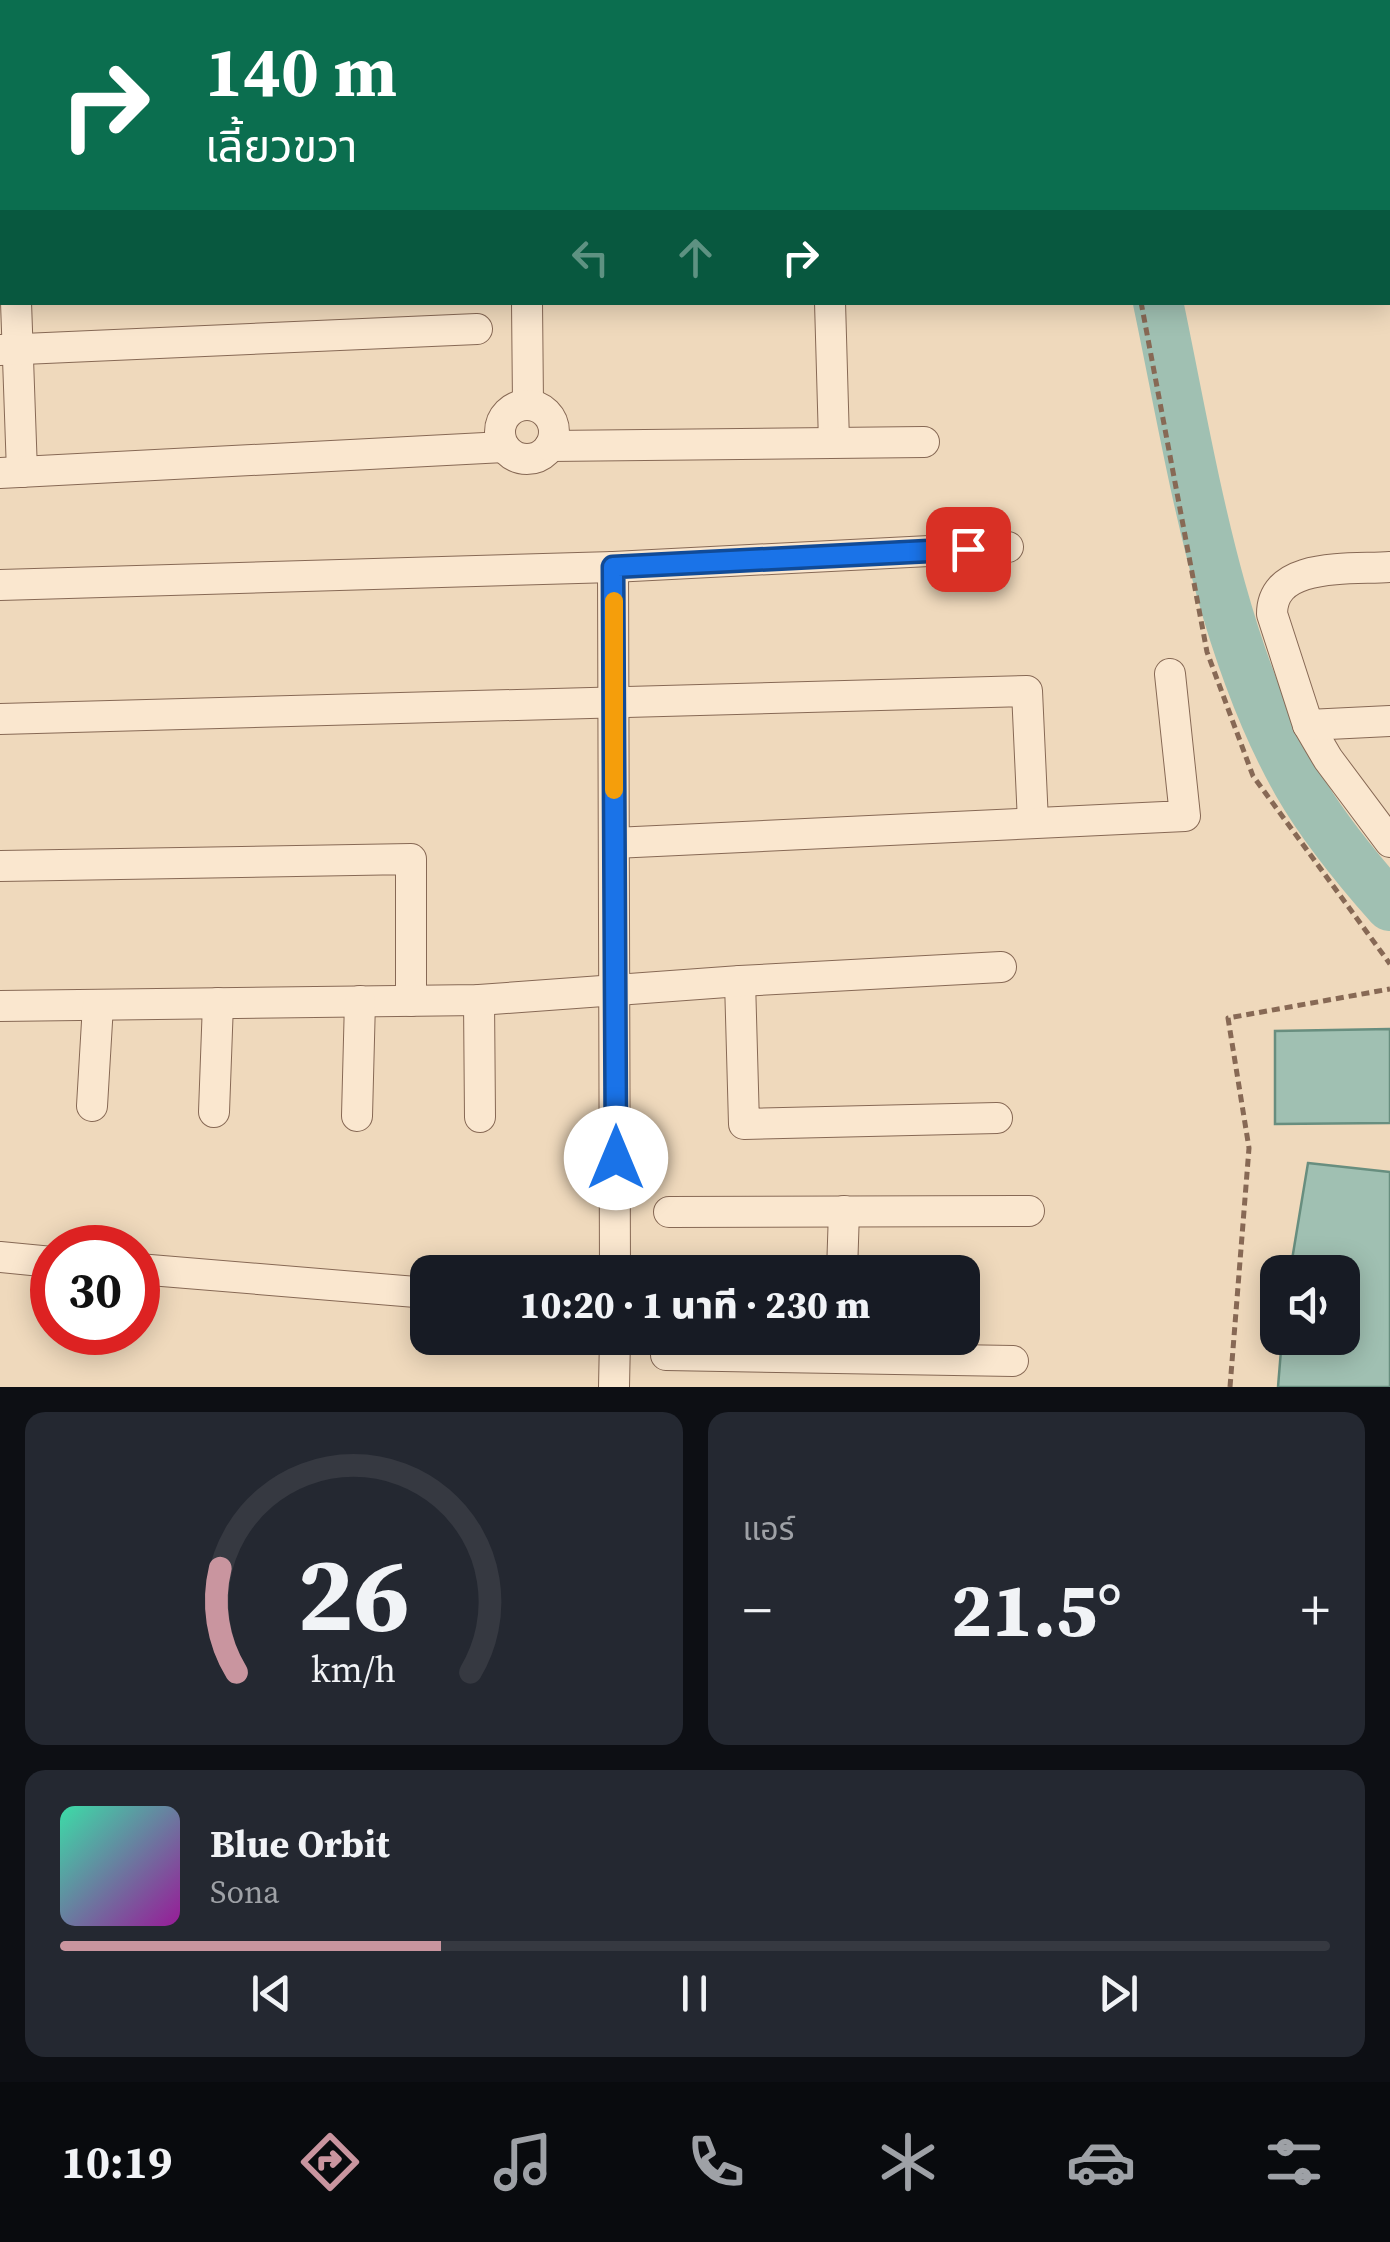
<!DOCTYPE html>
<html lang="th">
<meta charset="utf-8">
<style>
body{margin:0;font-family:"Source Serif 4","Noto Sans Thai",serif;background:#242831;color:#f1f3f6;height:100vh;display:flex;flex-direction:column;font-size:38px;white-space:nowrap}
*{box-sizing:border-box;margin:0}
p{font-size:32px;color:#9ea1a6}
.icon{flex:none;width:55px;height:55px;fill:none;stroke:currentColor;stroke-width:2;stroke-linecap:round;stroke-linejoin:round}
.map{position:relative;height:1387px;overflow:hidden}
.sheet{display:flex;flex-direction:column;gap:25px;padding:25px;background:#0d0f14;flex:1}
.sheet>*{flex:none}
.guide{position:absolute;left:0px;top:0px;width:1390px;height:305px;box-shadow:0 5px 25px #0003;background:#0b6e4f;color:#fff;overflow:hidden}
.fabs{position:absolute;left:1260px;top:1255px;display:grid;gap:20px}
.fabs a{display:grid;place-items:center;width:100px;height:100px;border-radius:20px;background:#171b24;box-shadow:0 5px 25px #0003;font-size:50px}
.speed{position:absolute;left:30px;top:1225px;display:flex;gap:20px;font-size:50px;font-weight:700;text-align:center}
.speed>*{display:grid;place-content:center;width:130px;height:130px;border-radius:50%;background:#171b24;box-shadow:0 5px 25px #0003;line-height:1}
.speed .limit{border:15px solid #d22;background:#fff;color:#111}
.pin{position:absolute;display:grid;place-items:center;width:85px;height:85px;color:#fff;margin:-42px;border-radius:20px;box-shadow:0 5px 15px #0006}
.me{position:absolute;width:110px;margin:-55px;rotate:0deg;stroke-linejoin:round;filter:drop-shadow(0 0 8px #0008)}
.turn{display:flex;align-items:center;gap:35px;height:210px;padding:0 40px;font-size:45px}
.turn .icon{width:130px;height:130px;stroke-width:2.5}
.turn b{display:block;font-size:70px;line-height:85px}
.lanes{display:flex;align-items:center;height:95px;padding:0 40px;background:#0003;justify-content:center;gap:50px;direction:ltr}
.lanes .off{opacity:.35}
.big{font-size:75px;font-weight:800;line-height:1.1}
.sheet .widget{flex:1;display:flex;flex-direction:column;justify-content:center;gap:15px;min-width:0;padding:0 35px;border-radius:20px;background:#242831}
.sheet .dial{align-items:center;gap:0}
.dial svg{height:260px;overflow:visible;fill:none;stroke:#363941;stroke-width:7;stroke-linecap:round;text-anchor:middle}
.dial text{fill:#f1f3f6;stroke:none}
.song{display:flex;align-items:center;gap:30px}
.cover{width:120px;height:120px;border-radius:15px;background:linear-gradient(135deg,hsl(160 70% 55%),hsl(300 70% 35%))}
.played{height:10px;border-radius:5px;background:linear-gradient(90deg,#c9959f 30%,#363941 30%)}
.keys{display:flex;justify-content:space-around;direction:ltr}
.heat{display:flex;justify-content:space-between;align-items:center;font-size:55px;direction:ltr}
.sheet .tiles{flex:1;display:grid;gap:25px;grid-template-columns:1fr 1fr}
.widget:last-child{grid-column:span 2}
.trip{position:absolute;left:410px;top:1255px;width:570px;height:100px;border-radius:20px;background:#171b24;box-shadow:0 5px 25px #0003;font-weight:800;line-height:100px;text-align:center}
.dock{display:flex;height:160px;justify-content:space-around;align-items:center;background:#090b0e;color:#9ea1a6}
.dock .icon{width:70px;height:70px}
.dock .on{color:#c9959f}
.dock b{font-size:45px;color:#f1f3f6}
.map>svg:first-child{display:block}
.water{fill:#a0c0b2;stroke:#688e7f;stroke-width:2.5}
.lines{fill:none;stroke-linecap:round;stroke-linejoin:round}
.canal{stroke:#a0c0b2;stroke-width:28}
.river{stroke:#a0c0b2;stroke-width:50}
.minor-casing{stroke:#876955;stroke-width:32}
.path{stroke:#876955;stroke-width:5;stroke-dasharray:8 5;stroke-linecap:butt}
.minor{stroke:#fae7cf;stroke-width:30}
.route-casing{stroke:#114b97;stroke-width:25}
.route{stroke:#1a73e8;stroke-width:18}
.slow{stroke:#f59e0b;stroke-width:18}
</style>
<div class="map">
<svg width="1390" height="1387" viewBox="0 0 1390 1387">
<rect width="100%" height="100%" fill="#efd9bc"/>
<g class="water">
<polygon points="1390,1029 1390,1123 1275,1124 1275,1031"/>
<polygon points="1308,1163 1390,1172 1390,1387 1278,1387 1282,1338 1342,1338 1342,1272 1290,1272"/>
</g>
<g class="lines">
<polyline class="canal" points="0,72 2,72"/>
<g class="river">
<polyline points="1109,2 1109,0"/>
<path d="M1158 302C1191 459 1218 644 1298 784 1321 824 1359 871 1390 906"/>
</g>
<g class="minor-casing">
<g id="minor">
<polyline points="519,0 519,2"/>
<polyline points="0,194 2,194"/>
<polyline points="16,302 22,472"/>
<polyline points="527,302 528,404"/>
<polyline points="830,302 834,442"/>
<polyline points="0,350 477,329"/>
<circle cx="527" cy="432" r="27"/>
<polyline points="550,446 924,442"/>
<polyline points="0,473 504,447"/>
<polyline points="613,567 615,1272"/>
<path d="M1390 567C1351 570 1272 561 1272 614L1308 725 1328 759 1390 842"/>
<polyline points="0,585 613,567 1008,547"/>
<polyline points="0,719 1027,691 1033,822"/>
<polyline points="1308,725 1390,721"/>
<polyline points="614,843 1185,816 1170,674"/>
<polyline points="0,866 411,859 411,1001"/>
<polyline points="740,981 744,1124 997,1118"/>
<polyline points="479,1000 480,1117"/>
<polyline points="0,1006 479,1000 740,981 1001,967"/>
<polyline points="92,1106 98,1005"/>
<polyline points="214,1112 218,1003"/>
<polyline points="357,1116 360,1001"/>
<polyline points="669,1212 1029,1211"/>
<polyline points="0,1257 52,1262"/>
<polyline points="138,1269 428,1293"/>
<polyline points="842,1272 844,1211"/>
<polyline points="666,1355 1013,1361"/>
<polyline points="614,1387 615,1338"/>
</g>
</g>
<g class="path">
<polyline points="1081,2 1081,0"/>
<polyline points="1136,2 1136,0"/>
<polyline points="0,55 2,55"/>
<polyline points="0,88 2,89"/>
<polyline points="1141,302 1207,652 1253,776 1390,964"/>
<polyline points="1230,1387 1249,1148 1228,1018 1390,989"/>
</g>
<use href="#minor" class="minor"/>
</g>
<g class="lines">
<g class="route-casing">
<polyline id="route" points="616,1158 613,567 968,549"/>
</g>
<use href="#route" class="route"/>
<polyline class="slow" points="614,601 614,790"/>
</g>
</svg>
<div class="fabs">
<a><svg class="icon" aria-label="sound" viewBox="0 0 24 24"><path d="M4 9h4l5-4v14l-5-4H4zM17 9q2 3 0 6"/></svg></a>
</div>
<div class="speed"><div class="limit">30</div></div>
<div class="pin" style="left:968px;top:549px;background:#d93025"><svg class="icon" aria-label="arrive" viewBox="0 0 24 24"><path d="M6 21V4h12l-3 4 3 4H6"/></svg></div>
<svg class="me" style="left:616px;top:1158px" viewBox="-20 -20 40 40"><circle r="19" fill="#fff"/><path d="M0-13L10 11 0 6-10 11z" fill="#1a73e8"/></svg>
<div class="trip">10:20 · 1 นาที · 230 m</div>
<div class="guide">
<div class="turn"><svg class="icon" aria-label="right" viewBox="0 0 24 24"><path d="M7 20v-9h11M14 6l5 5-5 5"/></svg><div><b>140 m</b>เลี้ยวขวา</div></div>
<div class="lanes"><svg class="icon off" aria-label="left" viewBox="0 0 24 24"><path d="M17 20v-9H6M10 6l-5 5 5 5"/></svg><svg class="icon off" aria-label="ahead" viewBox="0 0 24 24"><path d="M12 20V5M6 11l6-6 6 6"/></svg><svg class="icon" aria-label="right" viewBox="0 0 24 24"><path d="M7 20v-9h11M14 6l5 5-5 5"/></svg></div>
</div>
</div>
<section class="sheet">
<div class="tiles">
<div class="widget dial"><svg viewBox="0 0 100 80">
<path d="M14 69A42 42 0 1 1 86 69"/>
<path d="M14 69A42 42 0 0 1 9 37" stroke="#c9959f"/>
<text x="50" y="56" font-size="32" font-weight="700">26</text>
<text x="50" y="72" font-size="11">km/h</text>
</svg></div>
<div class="widget"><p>แอร์</p>
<div class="heat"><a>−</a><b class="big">21.5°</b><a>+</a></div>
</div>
<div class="widget">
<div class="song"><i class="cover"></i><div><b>Blue Orbit</b><p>Sona</p></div></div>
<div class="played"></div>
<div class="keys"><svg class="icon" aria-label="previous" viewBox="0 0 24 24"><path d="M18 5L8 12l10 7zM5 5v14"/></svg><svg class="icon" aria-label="pause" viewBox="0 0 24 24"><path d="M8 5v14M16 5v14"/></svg><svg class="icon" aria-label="next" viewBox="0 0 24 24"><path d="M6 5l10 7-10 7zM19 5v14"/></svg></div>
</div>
</div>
</section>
<nav class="dock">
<b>10:19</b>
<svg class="icon on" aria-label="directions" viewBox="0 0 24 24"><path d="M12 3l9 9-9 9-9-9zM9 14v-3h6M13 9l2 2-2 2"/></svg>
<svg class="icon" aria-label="music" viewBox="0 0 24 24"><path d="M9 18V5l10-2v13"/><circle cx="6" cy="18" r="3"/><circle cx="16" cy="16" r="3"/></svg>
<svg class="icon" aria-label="phone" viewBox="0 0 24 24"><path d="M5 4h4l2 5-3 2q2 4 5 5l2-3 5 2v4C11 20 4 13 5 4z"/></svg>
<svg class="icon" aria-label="climate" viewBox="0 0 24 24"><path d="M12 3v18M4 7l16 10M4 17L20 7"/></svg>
<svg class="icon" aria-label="car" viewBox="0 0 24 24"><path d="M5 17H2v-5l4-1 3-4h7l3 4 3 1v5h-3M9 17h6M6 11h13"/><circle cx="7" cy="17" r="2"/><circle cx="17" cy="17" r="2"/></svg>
<svg class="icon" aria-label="filters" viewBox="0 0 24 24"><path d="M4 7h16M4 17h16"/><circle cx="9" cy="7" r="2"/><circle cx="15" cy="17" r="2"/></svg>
</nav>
